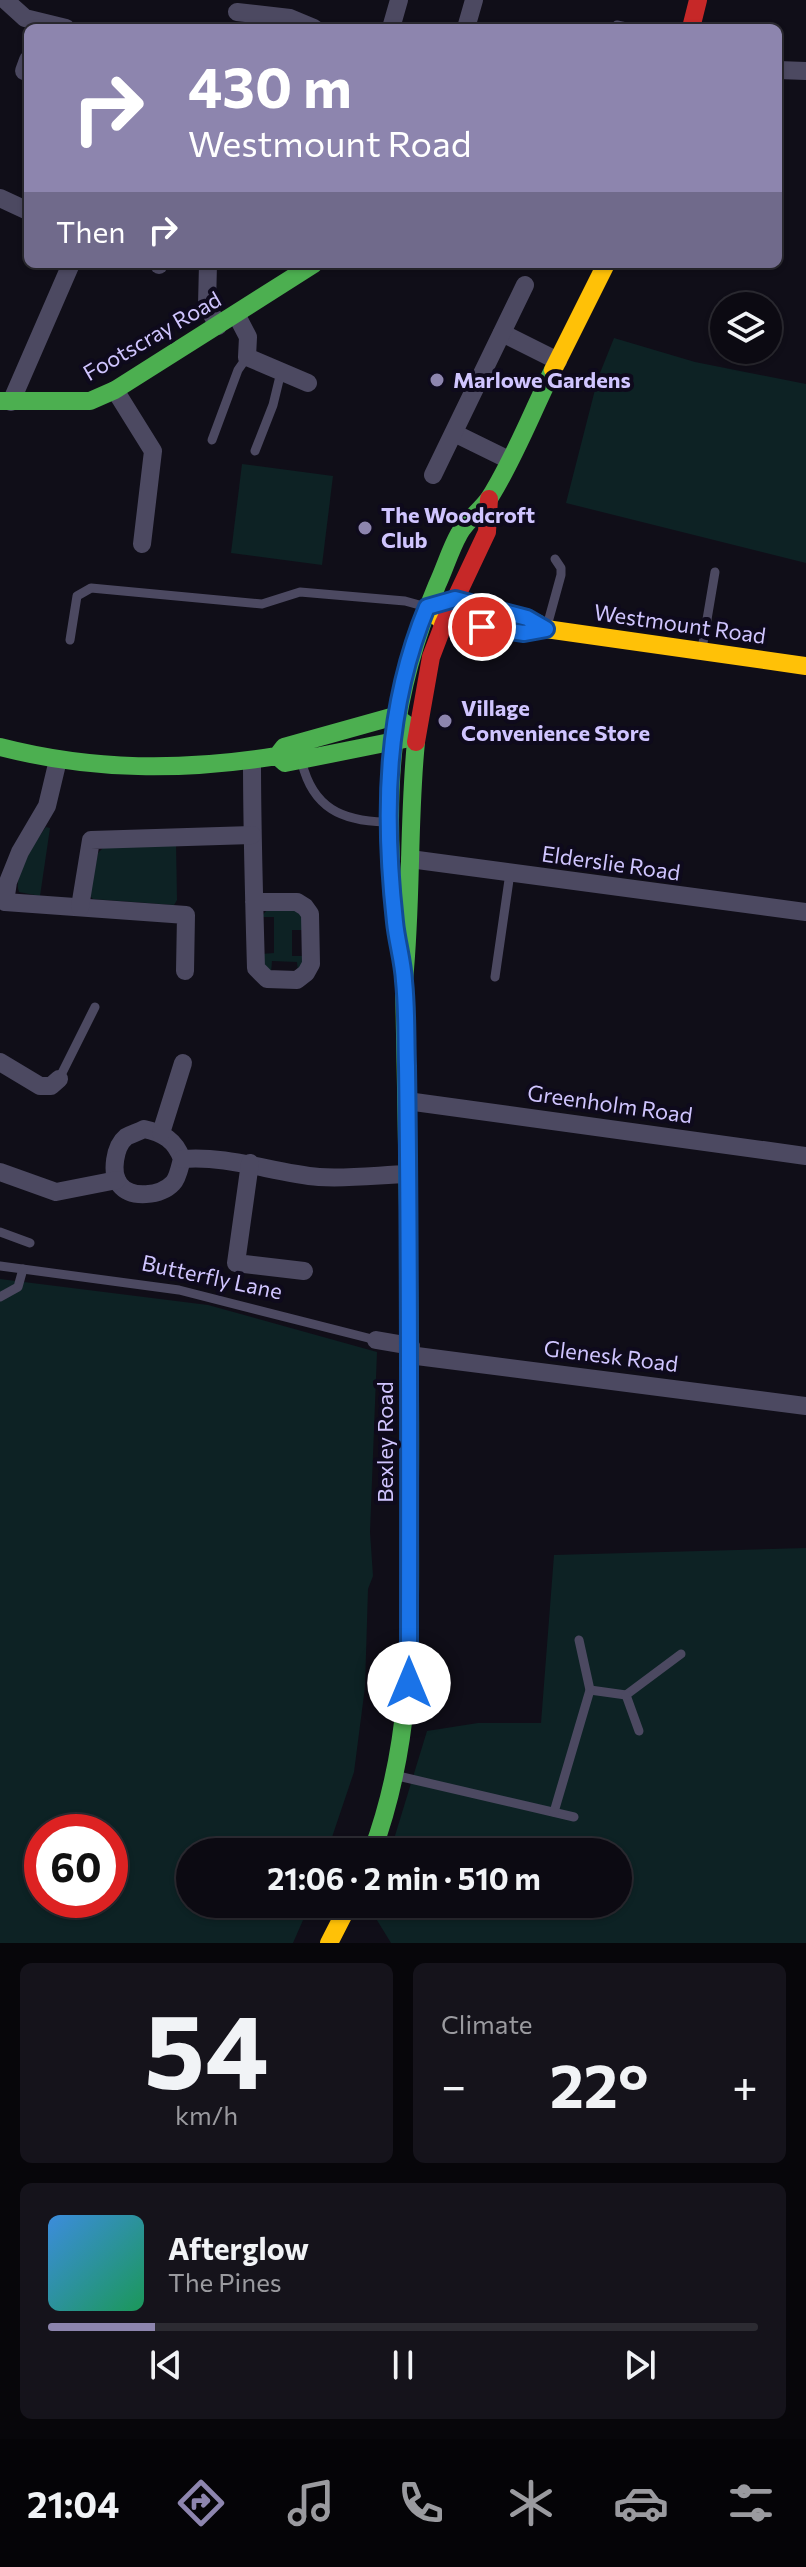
<!DOCTYPE html>
<meta charset="utf-8">
<style>
body{margin:0;font-family:Commissioner,sans-serif;background:#15131b;color:#f1f3f6;height:100vh;display:flex;flex-direction:column;font-size:30px;white-space:nowrap}
*{box-sizing:border-box;margin:0}
p{font-size:26px;color:#9a9a9f}
.icon{flex:none;width:44px;height:44px;fill:none;stroke:currentColor;stroke-width:2;stroke-linecap:round;stroke-linejoin:round}
.map{position:relative;height:1943px;overflow:hidden}
.drawer{display:flex;flex-direction:column;gap:20px;padding:20px;background:#07060a;flex:1}
.drawer>*{flex:none}
.banner{position:absolute;left:24px;top:24px;width:758px;height:244px;border-radius:12px;box-shadow:0 2px 6px #0004,0 0 0 2px #2c2b32;background:#8d85ae;color:#fff;overflow:hidden}
.controls{position:absolute;left:710px;top:292px;display:grid;gap:16px}
.controls a{display:grid;place-items:center;width:72px;height:72px;border-radius:50%;background:#0c0a12;box-shadow:0 2px 6px #0004,0 0 0 2px #2c2b32;font-size:40px}
.speed{position:absolute;left:24px;top:1814px;display:flex;gap:16px;font-size:40px;font-weight:700;text-align:center}
.speed>*{display:grid;place-content:center;width:104px;height:104px;border-radius:50%;background:#0c0a12;box-shadow:0 2px 6px #0004,0 0 0 2px #2c2b32;line-height:1}
.speed .limit{border:12px solid #d22;background:#fff;color:#111}
.pin{position:absolute;display:grid;place-items:center;width:68px;height:68px;color:#fff;margin:-34px;border:4px solid #fff;border-radius:50%;box-shadow:0 2px 8px #0007}
.me{position:absolute;width:88px;margin:-44px;rotate:0deg;stroke-linejoin:round;filter:drop-shadow(0 0 6px #0008)}
.turn{display:flex;align-items:center;gap:28px;height:168px;padding:0 32px;font-size:36px}
.turn .icon{width:104px;height:104px;stroke-width:2.5}
.turn b{display:block;font-size:56px;line-height:68px}
.then{display:flex;align-items:center;height:76px;padding:0 32px;background:#0003;gap:16px;font-size:30px}
.big{font-size:60px;font-weight:700;line-height:1.1}
.drawer .tile{flex:1;display:flex;flex-direction:column;justify-content:center;gap:12px;min-width:0;padding:0 28px;border-radius:12px;background:#15131b}
.drawer .dial{align-items:center;gap:0}
.dial b{font-size:104px;line-height:1}
.song{display:flex;align-items:center;gap:24px}
.cover{width:96px;height:96px;border-radius:12px;background:linear-gradient(135deg,hsl(210 70% 55%),hsl(150 70% 35%))}
.played{height:8px;border-radius:4px;background:linear-gradient(90deg,#8d85ae 15%,#2c2b32 15%)}
.keys{display:flex;justify-content:space-around;direction:ltr}
.heat{display:flex;justify-content:space-between;align-items:center;font-size:44px;direction:ltr}
.drawer .tiles{flex:1;display:grid;gap:20px;grid-template-columns:1fr 1fr}
.tile:last-child{grid-column:span 2}
.trip{position:absolute;left:176px;top:1838px;width:456px;height:80px;border-radius:40px;background:#0c0a12;box-shadow:0 2px 6px #0004,0 0 0 2px #2c2b32;font-weight:700;line-height:80px;text-align:center}
.menu{display:flex;height:128px;justify-content:space-around;align-items:center;background:#050407;color:#9a9a9f}
.menu .icon{width:56px;height:56px}
.menu .current{color:#8d85ae}
.menu b{font-size:36px;color:#f1f3f6}
.map>svg:first-child{display:block}
.green{fill:#0d2224;fill-rule:evenodd}
.lines{fill:none;stroke-linecap:round;stroke-linejoin:round}
.lane{stroke:#4c4961;stroke-width:9}
.street{stroke:#4c4961;stroke-width:18}
.fast{stroke:#4caf50;stroke-width:18}
.slow{stroke:#ffc107;stroke-width:18}
.jam{stroke:#c62828;stroke-width:18}
.route-casing{stroke:#114b97;stroke-width:20}
.route{stroke:#1a73e8;stroke-width:14}
.poi-dot{fill:#8d85ae;stroke:#0e0a1c;stroke-width:3}
.labels{text-anchor:middle;stroke-width:8;stroke-linejoin:round;paint-order:stroke}
.street-label{font-size:22px;fill:#d0c5ff;stroke:#0e0a1c}
.poi-label{font-size:22px;font-weight:bold;fill:#d0c5ff;stroke:#0e0a1c;text-anchor:start}
</style>
<div class="map">
<svg width="806" height="1943" viewBox="0 0 806 1943">
<rect width="100%" height="100%" fill="#100e18"/>
<g class="green">
<polygon points="614,338 695,362 806,384 806,563 566,503 598,378"/>
<polygon points="242,464 333,476 322,565 231,553"/>
<path d="M46 827 50 828 40 896 19 892C12 875 36 841 46 827Z"/>
<polygon points="176,843 177,900 174,905 93,899 89,895 98,853 107,844"/>
<polygon points="267,910 300,910 305,930 292,930 292,956 305,956 298,972 297,962 272,961 271,973 264,970 261,954 274,953 274,917 261,917"/>
<path d="M0 1279 208 1305 377 1352 370 1532 373 1576 368 1589 365 1687 354 1772 327 1852H190V1904H310L293 1943H0ZM42 1832H110V1900H42Z"/>
<polygon points="806,1548 806,1943 391,1943 372,1912 375,1904 618,1904 618,1852 390,1852 427,1731 478,1723 541,1723 554,1555"/>
</g>
<g class="lines">
<g class="lane">
<polyline points="616,28 617,25 631,28"/>
<polyline points="212,440 238,370 247,357"/>
<polyline points="255,451 273,405 281,372"/>
<polyline points="547,626 561,575 561,568 555,559"/>
<polyline points="70,640 77,596 91,588 262,604 300,592 405,601 423,606"/>
<polyline points="702,649 715,572"/>
<path d="M302 763C313 808 342 821 385 822"/>
<polyline points="495,977 510,873"/>
<polyline points="59,1079 95,1007"/>
<polyline points="0,1232 30,1243"/>
<polyline points="0,1266 179,1290 376,1340"/>
<polyline points="0,1297 18,1287 23,1269"/>
<polyline points="590,1690 626,1695 681,1654"/>
<polyline points="626,1695 639,1731"/>
<polyline points="398,1776 574,1817"/>
<polyline points="554,1812 590,1690 579,1640"/>
</g>
<g class="street">
<polyline points="5,0 25,18 66,28"/>
<polyline points="237,12 290,18 314,28"/>
<polyline points="391,28 399,0"/>
<polyline points="466,28 474,0"/>
<polyline points="778,70 806,71"/>
<polyline points="24,71 28,60"/>
<polyline points="0,198 28,211"/>
<polyline points="208,264 207,305 218,326"/>
<polyline points="159,265 159,264"/>
<polyline points="236,314 248,337 247,357 308,383"/>
<polyline points="502,333 558,361"/>
<polyline points="115,390 153,451 142,544"/>
<polyline points="11,402 71,264"/>
<polyline points="454,433 509,460"/>
<polyline points="433,475 525,285"/>
<polyline points="58,760 47,806 20,852 8,882 5,902 186,915 185,971"/>
<path d="M252 761C252 830 254 899 256 968L267 979 297 980 306 973 311 964 310 914 305 907 297 902H254"/>
<polyline points="410,859 806,912"/>
<polyline points="80,907 91,840 252,835"/>
<polyline points="0,1062 40,1086 51,1086 59,1079"/>
<polyline points="407,1101 806,1156"/>
<path d="M144 1129C163 1133 175 1140 182 1159 180 1166 178 1178 173 1183 161 1196 131 1199 120 1185 110 1173 115 1146 126 1137 131 1134 138 1132 144 1129Z"/>
<polyline points="161,1133 183,1063"/>
<path d="M182 1159C229 1155 273 1173 319 1177 348 1179 379 1175 408 1174"/>
<polyline points="250,1163 236,1263 304,1271"/>
<polyline points="0,1172 56,1192 117,1180"/>
<polyline points="376,1340 411,1346"/>
<polyline points="409,1355 806,1406"/>
</g>
<g class="fast">
<polyline points="0,401 90,401 115,390 314,264"/>
<polyline points="436,604 455,599 537,623"/>
<path d="M0 747C93 771 183 771 277 756L284 747 395 716 417 732 405 739 285 763 277 756"/>
<path d="M394 908C384 788 390 697 437 585 445 568 450 550 459 534 467 519 482 510 490 497 515 457 532 412 553 370"/>
<path d="M372 1852C418 1729 409 1611 410 1482 411 1314 407 1147 404 980 412 901 408 822 416 742"/>
</g>
<g class="slow">
<polyline points="553,370 606,264"/>
<polyline points="430,610 444,623 524,633 546,629 806,666"/>
<polyline points="329,1943 349,1904"/>
</g>
<g class="jam">
<polyline points="691,28 698,0"/>
<polyline points="416,742 431,657 444,623 487,532 489,499"/>
</g>
</g>
<g class="lines">
<g class="route-casing">
<path id="route" d="M409 1683C409 1477 410 1272 407 1066 406 1038 407 1009 404 981 403 961 397 942 395 922 383 814 385 708 427 607L455 599 527 618 546 629 524 633 482 627"/>
</g>
<use href="#route" class="route"/>
</g>
<g class="poi-dot">
<circle cx="437" cy="380" r="8"/>
<circle cx="365" cy="528" r="8"/>
<circle cx="445" cy="721" r="8"/>
</g>
<g class="labels">
<g class="street-label">
<text transform="translate(152 336) rotate(-30)" y="8">Footscray Road</text>
<text transform="translate(680 624) rotate(8)" y="8">Westmount Road</text>
<text transform="translate(611 863) rotate(8)" y="8">Elderslie Road</text>
<text transform="translate(610 1104) rotate(8)" y="8">Greenholm Road</text>
<text transform="translate(212 1277) rotate(12)" y="8">Butterfly Lane</text>
<text transform="translate(611 1356) rotate(7)" y="8">Glenesk Road</text>
<text transform="translate(385 1442) rotate(-90)" y="8">Bexley Road</text>
</g>
<g class="poi-label">
<text x="453" y="388">Marlowe Gardens</text>
<text x="381" y="523">The Woodcroft<tspan x="381" dy="25">Club</tspan></text>
<text x="461" y="716">Village<tspan x="461" dy="25">Convenience Store</tspan></text>
</g>
</g>
</svg>
<div class="controls">
<a><svg class="icon" aria-label="layers" viewBox="0 0 24 24"><path d="M12 4l9 5-9 5-9-5zM3 14l9 5 9-5"/></svg></a>
</div>
<div class="speed"><div class="limit">60</div></div>
<div class="pin" style="left:482px;top:627px;background:#d93025"><svg class="icon" aria-label="arrive" viewBox="0 0 24 24"><path d="M6 21V4h12l-3 4 3 4H6"/></svg></div>
<svg class="me" style="left:409px;top:1683px" viewBox="-20 -20 40 40"><circle r="19" fill="#fff"/><path d="M0-13L10 11 0 6-10 11z" fill="#1a73e8"/></svg>
<div class="trip">21:06 · 2 min · 510 m</div>
<div class="banner">
<div class="turn"><svg class="icon" aria-label="right" viewBox="0 0 24 24"><path d="M7 20v-9h11M14 6l5 5-5 5"/></svg><div><b>430 m</b>Westmount Road</div></div>
<div class="then">Then<svg class="icon" aria-label="right" viewBox="0 0 24 24"><path d="M7 20v-9h11M14 6l5 5-5 5"/></svg></div>
</div>
</div>
<section class="drawer">
<div class="tiles">
<div class="tile dial"><b>54</b><p>km/h</p></div>
<div class="tile"><p>Climate</p>
<div class="heat"><a>−</a><b class="big">22°</b><a>+</a></div>
</div>
<div class="tile">
<div class="song"><i class="cover"></i><div><b>Afterglow</b><p>The Pines</p></div></div>
<div class="played"></div>
<div class="keys"><svg class="icon" aria-label="previous" viewBox="0 0 24 24"><path d="M18 5L8 12l10 7zM5 5v14"/></svg><svg class="icon" aria-label="pause" viewBox="0 0 24 24"><path d="M8 5v14M16 5v14"/></svg><svg class="icon" aria-label="next" viewBox="0 0 24 24"><path d="M6 5l10 7-10 7zM19 5v14"/></svg></div>
</div>
</div>
</section>
<nav class="menu">
<b>21:04</b>
<svg class="icon current" aria-label="directions" viewBox="0 0 24 24"><path d="M12 3l9 9-9 9-9-9zM9 14v-3h6M13 9l2 2-2 2"/></svg>
<svg class="icon" aria-label="music" viewBox="0 0 24 24"><path d="M9 18V5l10-2v13"/><circle cx="6" cy="18" r="3"/><circle cx="16" cy="16" r="3"/></svg>
<svg class="icon" aria-label="phone" viewBox="0 0 24 24"><path d="M5 4h4l2 5-3 2q2 4 5 5l2-3 5 2v4C11 20 4 13 5 4z"/></svg>
<svg class="icon" aria-label="climate" viewBox="0 0 24 24"><path d="M12 3v18M4 7l16 10M4 17L20 7"/></svg>
<svg class="icon" aria-label="car" viewBox="0 0 24 24"><path d="M5 17H2v-5l4-1 3-4h7l3 4 3 1v5h-3M9 17h6M6 11h13"/><circle cx="7" cy="17" r="2"/><circle cx="17" cy="17" r="2"/></svg>
<svg class="icon" aria-label="filters" viewBox="0 0 24 24"><path d="M4 7h16M4 17h16"/><circle cx="9" cy="7" r="2"/><circle cx="15" cy="17" r="2"/></svg>
</nav>
